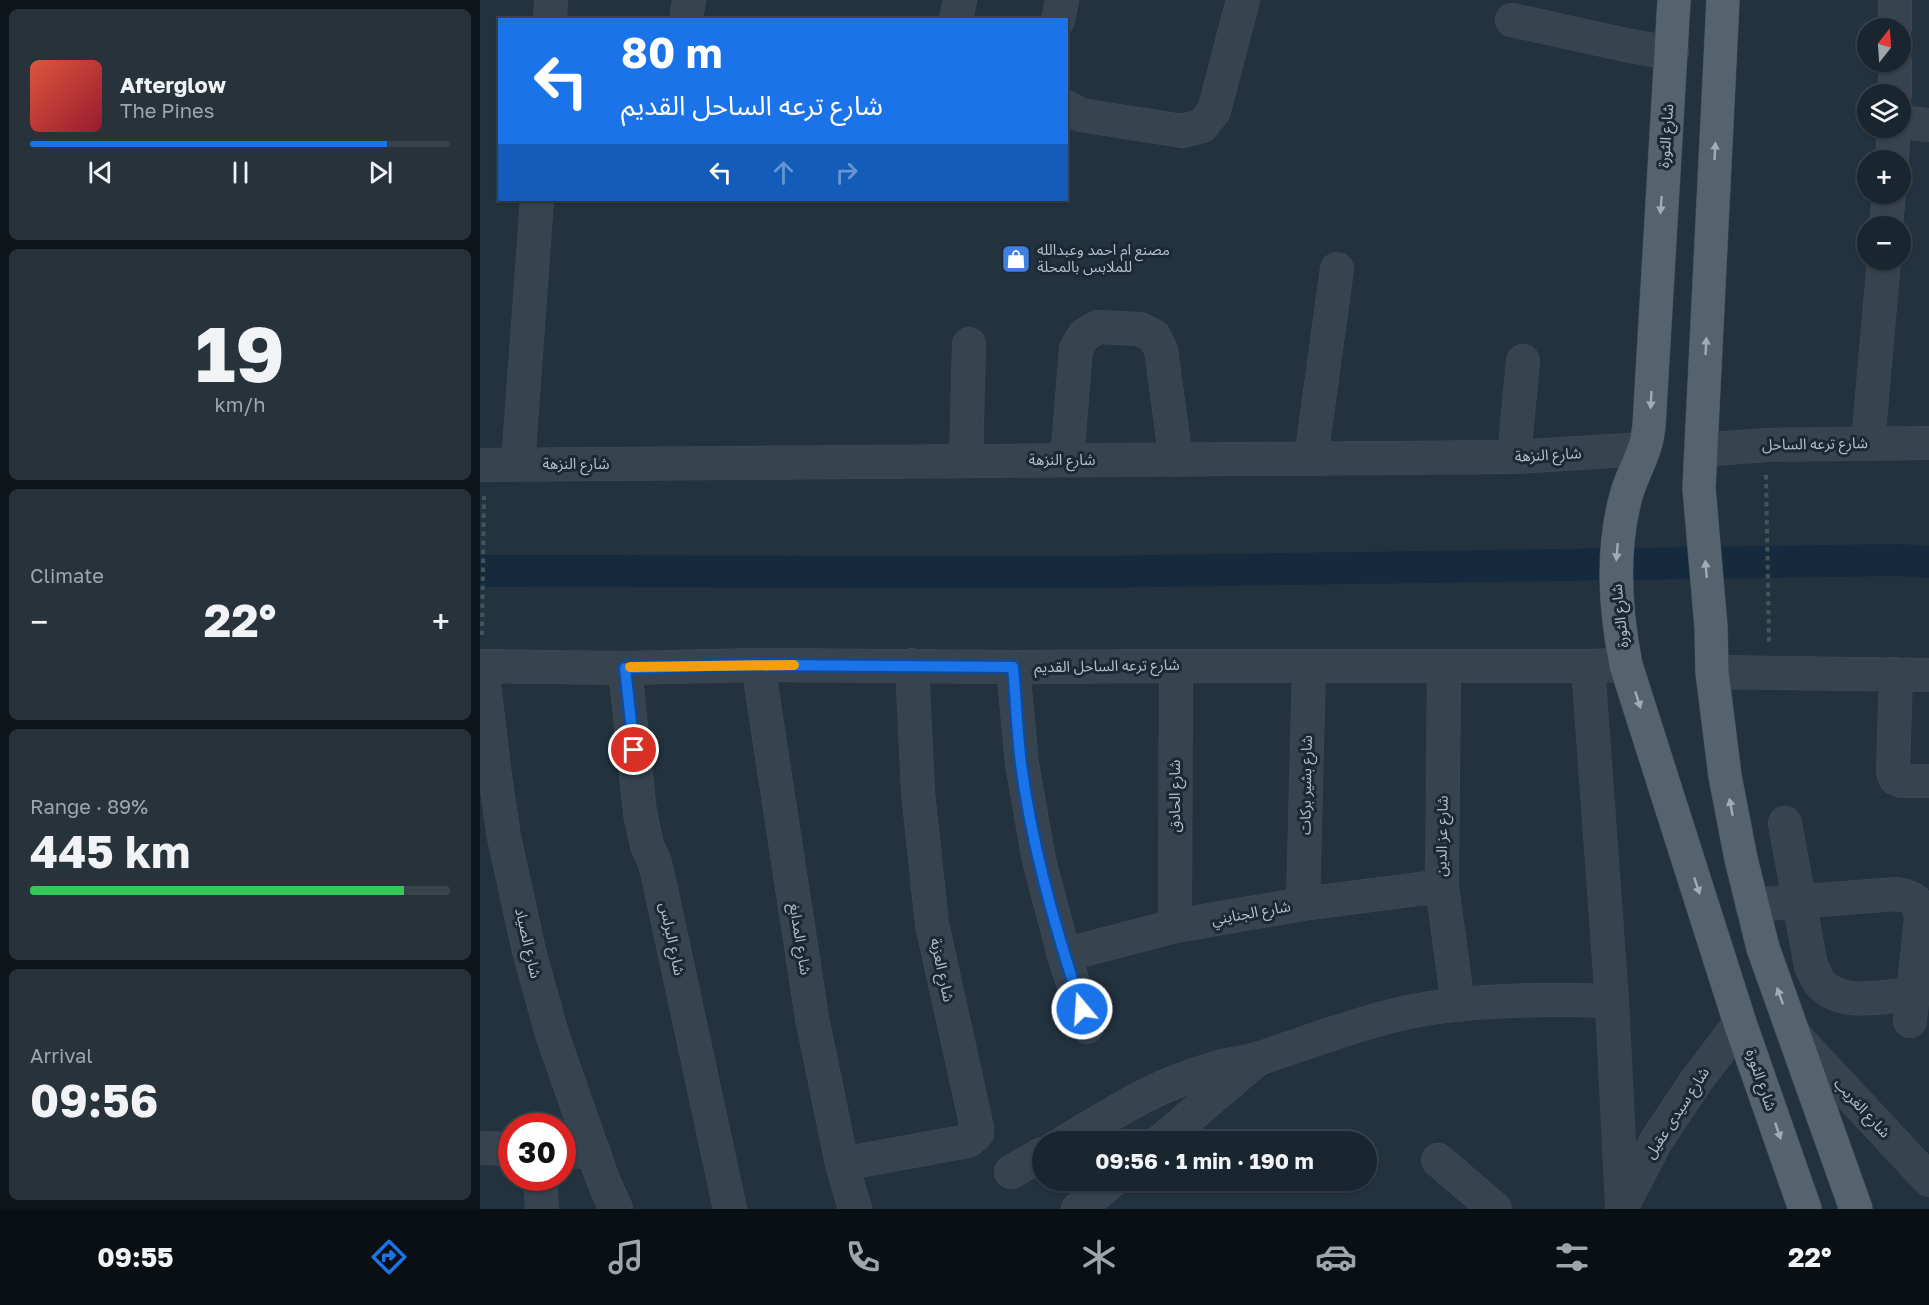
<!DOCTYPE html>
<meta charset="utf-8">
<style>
body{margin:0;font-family:"Golos Text","Noto Sans Arabic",sans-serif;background:#27323b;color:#f1f3f6;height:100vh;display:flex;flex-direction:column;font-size:22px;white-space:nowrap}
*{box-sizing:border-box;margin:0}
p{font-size:20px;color:#9fa5aa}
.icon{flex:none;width:33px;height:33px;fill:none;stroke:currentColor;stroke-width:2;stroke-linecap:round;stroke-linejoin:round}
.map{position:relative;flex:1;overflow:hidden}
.sheet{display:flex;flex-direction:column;gap:9px;padding:9px;background:#0e151a;width:480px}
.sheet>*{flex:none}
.banner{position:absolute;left:18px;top:18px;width:570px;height:183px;border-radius:0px;box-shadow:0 2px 4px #0004,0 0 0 2px #38434b;background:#1a73e8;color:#fff;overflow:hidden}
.needle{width:39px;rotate:17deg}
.fabs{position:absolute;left:1377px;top:18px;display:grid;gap:12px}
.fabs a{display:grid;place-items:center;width:54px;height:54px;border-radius:50%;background:#1a262f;box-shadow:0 2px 4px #0004,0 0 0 2px #38434b;font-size:30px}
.speed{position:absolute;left:18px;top:1113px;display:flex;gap:12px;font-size:30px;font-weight:700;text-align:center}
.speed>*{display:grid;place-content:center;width:78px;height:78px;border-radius:50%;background:#1a262f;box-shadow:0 2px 4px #0004,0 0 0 2px #38434b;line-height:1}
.speed .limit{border:9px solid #d22;background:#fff;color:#111}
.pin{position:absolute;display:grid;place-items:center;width:51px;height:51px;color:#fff;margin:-26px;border:3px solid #fff;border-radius:50%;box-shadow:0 2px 6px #0007}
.me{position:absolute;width:66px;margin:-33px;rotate:342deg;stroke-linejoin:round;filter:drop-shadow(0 0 4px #0008)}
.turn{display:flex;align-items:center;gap:21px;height:126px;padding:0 24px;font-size:27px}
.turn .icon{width:78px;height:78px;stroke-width:2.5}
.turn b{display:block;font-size:42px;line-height:51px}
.lanes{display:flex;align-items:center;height:57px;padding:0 24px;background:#0003;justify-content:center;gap:30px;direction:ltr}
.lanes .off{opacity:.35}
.big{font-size:45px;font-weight:700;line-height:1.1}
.sheet .widget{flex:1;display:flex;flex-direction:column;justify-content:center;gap:9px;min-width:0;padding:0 21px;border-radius:9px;background:#27323b}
.sheet .dial{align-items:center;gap:0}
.dial b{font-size:78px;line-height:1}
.song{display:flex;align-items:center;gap:18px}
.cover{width:72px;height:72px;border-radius:9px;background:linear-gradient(135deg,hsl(10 70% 55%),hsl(350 70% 35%))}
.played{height:6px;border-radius:3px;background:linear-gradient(90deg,#1a73e8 85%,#38434b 85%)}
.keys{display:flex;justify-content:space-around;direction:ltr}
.heat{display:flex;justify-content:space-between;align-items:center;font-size:33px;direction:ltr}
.charge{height:9px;border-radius:4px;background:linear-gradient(90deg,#34c759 89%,#38434b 0)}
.trip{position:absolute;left:552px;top:1131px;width:345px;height:60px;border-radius:30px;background:#1a262f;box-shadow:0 2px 4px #0004,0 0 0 2px #38434b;font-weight:700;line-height:60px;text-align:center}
.menu{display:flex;height:96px;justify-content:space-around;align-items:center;background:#0a0f13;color:#9fa5aa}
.menu .icon{width:42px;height:42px}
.menu .current{color:#1a73e8}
.menu b{font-size:27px;color:#f1f3f6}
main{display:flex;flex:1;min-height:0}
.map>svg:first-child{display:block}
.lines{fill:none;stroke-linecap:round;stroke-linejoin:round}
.canal{stroke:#162a3e;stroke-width:32}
.minor-casing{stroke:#404d58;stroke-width:34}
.major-casing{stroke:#404d58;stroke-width:34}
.path{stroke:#3e5857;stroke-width:4;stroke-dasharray:4.5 4.5;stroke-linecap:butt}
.minor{stroke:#37444f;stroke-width:33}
.major{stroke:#55636f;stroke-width:33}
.oneway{fill:#a0adb8}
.route-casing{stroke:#114b97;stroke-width:15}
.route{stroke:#1a73e8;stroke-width:10}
.slow{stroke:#f59e0b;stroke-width:10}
.labels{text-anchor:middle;stroke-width:6;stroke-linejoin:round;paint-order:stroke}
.street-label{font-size:15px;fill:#b3bfca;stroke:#1c2934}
.poi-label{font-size:15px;fill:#b3bfca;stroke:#1c2934;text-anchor:start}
</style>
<main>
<section class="sheet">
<div class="widget">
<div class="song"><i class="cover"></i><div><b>Afterglow</b><p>The Pines</p></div></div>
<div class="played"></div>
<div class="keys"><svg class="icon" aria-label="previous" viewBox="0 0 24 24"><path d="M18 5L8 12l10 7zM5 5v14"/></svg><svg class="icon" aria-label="pause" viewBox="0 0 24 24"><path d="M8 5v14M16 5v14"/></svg><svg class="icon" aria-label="next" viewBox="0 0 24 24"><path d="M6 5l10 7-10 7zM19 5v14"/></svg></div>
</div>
<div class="widget dial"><b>19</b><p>km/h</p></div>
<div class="widget"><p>Climate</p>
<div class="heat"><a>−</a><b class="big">22°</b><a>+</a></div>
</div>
<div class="widget"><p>Range · 89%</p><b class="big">445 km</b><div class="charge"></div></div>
<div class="widget"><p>Arrival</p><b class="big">09:56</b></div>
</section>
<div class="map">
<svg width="1449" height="1209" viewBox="0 0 1449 1209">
<rect width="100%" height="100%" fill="#23323f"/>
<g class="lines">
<polyline class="canal" points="0,571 609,572 1419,560 1449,562"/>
<g class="minor-casing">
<g id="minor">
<polyline points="70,20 71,0"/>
<polyline points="206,20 209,0"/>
<polyline points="476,20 480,0"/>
<polyline points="578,20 582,0"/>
<polyline points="1032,20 1150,46 1192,53"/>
<polyline points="1415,28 1415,0"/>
<polyline points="1415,94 1415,62"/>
<polyline points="586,107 601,115 702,131 722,126 734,111 763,0"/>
<polyline points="1420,122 1449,125"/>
<polyline points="1412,160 1414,128"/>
<polyline points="1406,226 1409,194"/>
<polyline points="1388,443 1404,260"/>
<polyline points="1221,450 1285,445 1449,443"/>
<polyline points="1034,457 1043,361"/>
<polyline points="831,458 857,269"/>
<polyline points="587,460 596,349 604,335 618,327 660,329 674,336 681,350 696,460"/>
<polyline points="486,461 489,344"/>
<polyline points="38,464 57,200"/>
<polyline points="0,465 1034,457 1164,449"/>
<polyline points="278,665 332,1018 362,1164 375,1209"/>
<polyline points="0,666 145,668 278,665 533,667 696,666 1108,666 1146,665"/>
<polyline points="2,666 14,769 24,837 49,951 72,1034 123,1180 136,1209"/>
<polyline points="964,666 962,886 978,1005"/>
<polyline points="1108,666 1132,1001 1142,1206"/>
<polyline points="533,667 542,764 559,860 584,955 607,1027"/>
<polyline points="145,668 160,813 167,845 175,863 180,885 250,1209"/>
<polyline points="1232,672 1449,675"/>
<polyline points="1416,674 1413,771 1415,778 1422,781 1449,781"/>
<path d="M1305 823 1331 966C1334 971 1337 979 1340 983 1362 1008 1404 996 1432 994"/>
<polyline points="823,904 829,666"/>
<path d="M1272 905 1417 894C1435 897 1439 901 1441 919L1430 1021"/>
<polyline points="695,926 696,666"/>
<polyline points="584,955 695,926 823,904 962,886"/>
<polyline points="1315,1036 1449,1180"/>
<path d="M585 1142C624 1119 663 1093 706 1078 716 1074 726 1071 736 1068 750 1063 766 1063 780 1058 836 1040 892 1017 950 1008 1010 999 1071 999 1132 1001"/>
<polyline points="680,1142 775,1061"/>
<polyline points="0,1148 32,1149"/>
<polyline points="82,1151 114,1152"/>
<polyline points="958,1160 1015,1209"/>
<polyline points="362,1164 488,1141 497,1133 497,1128 452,924 438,792 432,665"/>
<polyline points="531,1172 562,1154"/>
<polyline points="60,1178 62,1209"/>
<polyline points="1143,1205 1176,1141 1216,1081 1260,1023"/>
<polyline points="598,1209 633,1180"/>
</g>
</g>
<g class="major-casing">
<g id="major">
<path d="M1194 0 1169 426C1168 434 1167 442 1164 449 1159 465 1150 480 1146 496 1131 552 1135 609 1146 665L1260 1023 1325 1209"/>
<polyline points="1243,0 1219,488 1231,627 1232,672 1245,776 1261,859 1283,948 1376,1209"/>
</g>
</g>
<g class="path">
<polyline points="1286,475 1289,642"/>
<polyline points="2,635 4,496"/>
</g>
<use href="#minor" class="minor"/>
<use href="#major" class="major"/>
</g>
<defs><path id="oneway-solid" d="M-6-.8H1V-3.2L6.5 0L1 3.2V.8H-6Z" transform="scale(1.5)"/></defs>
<g class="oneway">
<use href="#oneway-solid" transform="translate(1235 151) rotate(-87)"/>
<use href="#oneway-solid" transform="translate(1181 205) rotate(94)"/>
<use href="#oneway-solid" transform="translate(1226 346) rotate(-87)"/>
<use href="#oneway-solid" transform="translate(1171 400) rotate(93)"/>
<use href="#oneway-solid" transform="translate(1137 552) rotate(95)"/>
<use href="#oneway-solid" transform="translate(1226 569) rotate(-95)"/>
<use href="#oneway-solid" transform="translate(1158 700) rotate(72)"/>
<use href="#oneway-solid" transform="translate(1251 807) rotate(-101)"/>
<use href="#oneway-solid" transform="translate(1217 886) rotate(72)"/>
<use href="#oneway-solid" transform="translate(1300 996) rotate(-110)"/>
<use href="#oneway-solid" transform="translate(1298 1131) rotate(71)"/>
</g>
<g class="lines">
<g class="route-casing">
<path id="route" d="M154 750 145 668 278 665 533 667C536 699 537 732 541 764 552 847 575 929 602 1009"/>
</g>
<use href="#route" class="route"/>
<polyline class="slow" points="150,667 314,665"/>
</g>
<defs>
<g id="shop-square" transform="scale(1.5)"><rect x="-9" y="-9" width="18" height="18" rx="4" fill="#3f7fe0" stroke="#1c2934"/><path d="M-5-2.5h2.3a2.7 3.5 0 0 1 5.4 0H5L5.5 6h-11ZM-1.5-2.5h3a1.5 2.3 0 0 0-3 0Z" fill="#fff"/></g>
</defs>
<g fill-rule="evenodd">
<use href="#shop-square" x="536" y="259"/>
</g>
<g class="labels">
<g class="street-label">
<text transform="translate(1186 136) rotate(-86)" y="5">شارع الثورة</text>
<text transform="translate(1335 444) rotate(-1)" y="5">شارع ترعه الساحل</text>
<text transform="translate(1068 455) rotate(-3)" y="5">شارع النزهة</text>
<text x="582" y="465">شارع النزهة</text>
<text x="96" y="469">شارع النزهة</text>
<text transform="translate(1140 616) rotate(-96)" y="5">شارع الثورة</text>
<text transform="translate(627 666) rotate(-1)" y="5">شارع ترعه الساحل القديم</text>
<text transform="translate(826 785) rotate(-89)" y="5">شارع بشير بركات</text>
<text transform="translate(695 796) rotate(-90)" y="5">شارع الحادق</text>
<text transform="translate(962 836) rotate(-89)" y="5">شارع عز الدين</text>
<text transform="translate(771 913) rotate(-10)" y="5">شارع الجنايني</text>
<text transform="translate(192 939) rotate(78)" y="5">شارع البرلس</text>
<text transform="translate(320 939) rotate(81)" y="5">شارع المدابغ</text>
<text transform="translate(48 943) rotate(77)" y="5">شارع الصياد</text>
<text transform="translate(462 970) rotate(78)" y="5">شارع العزبة</text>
<text transform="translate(1281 1080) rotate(71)" y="5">شارع الثورة</text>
<text transform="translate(1382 1108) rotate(47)" y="5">شارع الغريب</text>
<text transform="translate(1197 1113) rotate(-57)" y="5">شارع سيدى عقيل</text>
</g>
<g class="poi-label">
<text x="557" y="255">مصنع ام احمد وعبدالله<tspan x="557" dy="17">للملابس بالمحلة</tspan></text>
</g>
</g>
</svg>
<div class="fabs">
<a><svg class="needle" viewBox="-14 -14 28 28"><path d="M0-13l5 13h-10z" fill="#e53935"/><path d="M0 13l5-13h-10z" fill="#9fa5aa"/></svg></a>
<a><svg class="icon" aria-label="layers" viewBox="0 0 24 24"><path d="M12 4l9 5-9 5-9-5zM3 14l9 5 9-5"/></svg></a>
<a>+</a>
<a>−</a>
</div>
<div class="speed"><div class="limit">30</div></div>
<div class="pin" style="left:154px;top:750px;background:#d93025"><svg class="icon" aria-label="arrive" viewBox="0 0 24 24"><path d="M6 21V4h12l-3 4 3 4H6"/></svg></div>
<svg class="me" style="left:602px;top:1009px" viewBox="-20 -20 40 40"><circle r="17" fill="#1a73e8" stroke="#fff" stroke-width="3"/><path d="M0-11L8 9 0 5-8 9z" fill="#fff"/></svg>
<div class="trip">09:56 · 1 min · 190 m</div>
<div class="banner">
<div class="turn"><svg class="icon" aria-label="left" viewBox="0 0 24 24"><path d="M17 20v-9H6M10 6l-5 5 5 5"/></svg><div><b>80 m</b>شارع ترعه الساحل القديم</div></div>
<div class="lanes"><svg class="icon" aria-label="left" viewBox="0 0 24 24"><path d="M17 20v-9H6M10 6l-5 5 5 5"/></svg><svg class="icon off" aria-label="ahead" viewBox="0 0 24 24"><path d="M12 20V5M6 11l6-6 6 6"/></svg><svg class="icon off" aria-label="right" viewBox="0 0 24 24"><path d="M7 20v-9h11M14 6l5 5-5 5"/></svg></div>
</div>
</div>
</main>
<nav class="menu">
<b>09:55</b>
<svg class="icon current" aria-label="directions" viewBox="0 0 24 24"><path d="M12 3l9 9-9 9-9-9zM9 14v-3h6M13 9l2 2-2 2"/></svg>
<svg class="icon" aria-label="music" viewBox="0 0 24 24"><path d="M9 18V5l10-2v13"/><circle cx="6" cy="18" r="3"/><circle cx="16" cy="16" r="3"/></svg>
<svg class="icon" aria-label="phone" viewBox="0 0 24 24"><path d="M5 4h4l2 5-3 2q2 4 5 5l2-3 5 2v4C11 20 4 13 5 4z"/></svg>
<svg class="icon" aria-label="climate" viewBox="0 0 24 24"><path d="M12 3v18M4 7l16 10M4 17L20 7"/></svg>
<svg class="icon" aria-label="car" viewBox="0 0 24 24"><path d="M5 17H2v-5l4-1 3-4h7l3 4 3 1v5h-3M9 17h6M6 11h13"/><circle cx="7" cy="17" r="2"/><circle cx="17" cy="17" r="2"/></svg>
<svg class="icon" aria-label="filters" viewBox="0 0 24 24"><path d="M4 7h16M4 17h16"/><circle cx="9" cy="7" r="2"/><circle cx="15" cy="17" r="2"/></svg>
<b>22°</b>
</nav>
